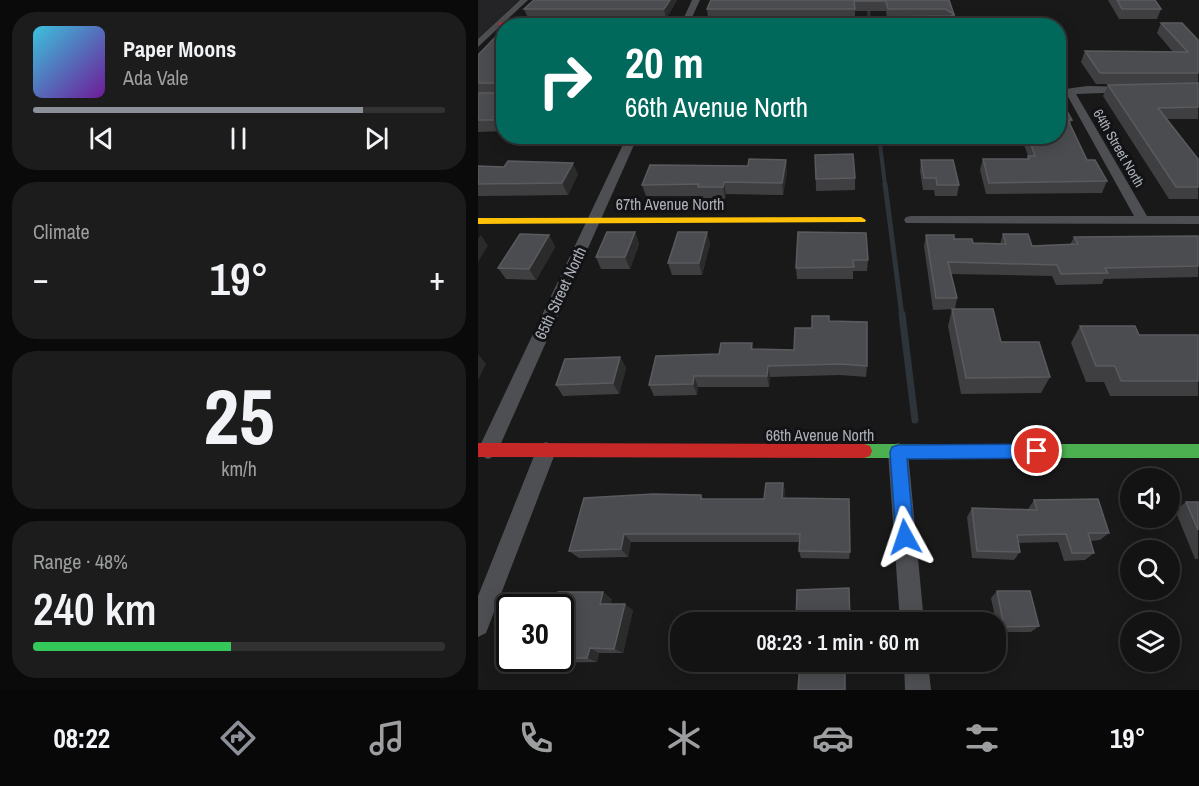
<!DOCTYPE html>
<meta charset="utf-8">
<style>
body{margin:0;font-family:"Archivo Narrow",sans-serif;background:#1c1c1c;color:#f1f3f6;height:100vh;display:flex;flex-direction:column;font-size:22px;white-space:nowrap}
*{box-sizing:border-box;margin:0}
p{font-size:20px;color:#9d9ea0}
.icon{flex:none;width:33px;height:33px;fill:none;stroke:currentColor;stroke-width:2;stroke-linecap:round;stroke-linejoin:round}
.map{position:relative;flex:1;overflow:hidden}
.panel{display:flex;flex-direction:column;gap:12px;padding:12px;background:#0a0a0a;width:478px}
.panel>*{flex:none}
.top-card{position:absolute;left:18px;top:18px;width:570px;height:126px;border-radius:24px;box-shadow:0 3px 15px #0003,0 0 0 2px #323233;background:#00695c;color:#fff;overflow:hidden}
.controls{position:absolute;left:642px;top:468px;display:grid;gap:12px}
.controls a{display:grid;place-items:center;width:60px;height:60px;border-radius:50%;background:#131313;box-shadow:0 3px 15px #0003,0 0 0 2px #323233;font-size:30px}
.speed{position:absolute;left:18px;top:594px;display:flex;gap:12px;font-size:30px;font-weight:700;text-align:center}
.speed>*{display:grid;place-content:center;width:78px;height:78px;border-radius:50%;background:#131313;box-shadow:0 3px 15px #0003,0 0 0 2px #323233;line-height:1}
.speed .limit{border:3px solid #111;border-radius:9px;background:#fff;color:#111}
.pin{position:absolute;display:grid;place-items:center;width:51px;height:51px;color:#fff;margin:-26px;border:3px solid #fff;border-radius:50%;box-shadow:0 2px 6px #0007}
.me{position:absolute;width:66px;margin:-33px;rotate:355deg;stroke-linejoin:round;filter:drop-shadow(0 0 4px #0008)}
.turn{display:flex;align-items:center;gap:21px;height:126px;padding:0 30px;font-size:27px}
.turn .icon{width:78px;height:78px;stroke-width:2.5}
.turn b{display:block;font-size:42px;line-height:51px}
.big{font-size:45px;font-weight:600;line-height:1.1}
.panel .tile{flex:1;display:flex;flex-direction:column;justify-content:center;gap:9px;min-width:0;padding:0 21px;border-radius:24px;background:#1c1c1c}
.panel .dial{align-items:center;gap:0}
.dial b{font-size:78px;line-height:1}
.song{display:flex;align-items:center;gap:18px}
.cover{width:72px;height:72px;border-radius:9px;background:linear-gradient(135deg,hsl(190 70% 55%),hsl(280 70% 35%))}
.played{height:6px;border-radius:3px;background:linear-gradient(90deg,#8c9099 80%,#323233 80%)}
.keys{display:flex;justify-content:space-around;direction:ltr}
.heat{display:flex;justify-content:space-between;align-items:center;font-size:33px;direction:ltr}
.charge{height:9px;border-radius:4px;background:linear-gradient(90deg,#34c759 48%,#323233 0)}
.trip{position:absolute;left:192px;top:612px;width:336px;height:60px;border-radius:24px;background:#131313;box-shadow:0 3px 15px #0003,0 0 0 2px #323233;font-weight:600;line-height:60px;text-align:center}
.tab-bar{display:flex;height:96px;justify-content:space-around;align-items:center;background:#080808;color:#9d9ea0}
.tab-bar .icon{width:42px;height:42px}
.tab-bar .selected{color:#8c9099}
.tab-bar b{font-size:27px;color:#f1f3f6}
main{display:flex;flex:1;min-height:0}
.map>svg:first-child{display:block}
.built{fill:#242426}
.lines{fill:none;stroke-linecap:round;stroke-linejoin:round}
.stream-far3{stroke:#2d343a;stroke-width:3}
.stream-far2{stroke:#2d343a;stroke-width:4}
.stream-far1{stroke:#2d343a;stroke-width:5}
.stream{stroke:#2d343a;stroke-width:7}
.street{fill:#4e4f52;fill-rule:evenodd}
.fast{fill:#4caf50;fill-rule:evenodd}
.slow{fill:#ffc107;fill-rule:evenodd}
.jam{fill:#c62828;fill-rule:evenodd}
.wall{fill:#3f3f42}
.shaded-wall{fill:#2b2b2c}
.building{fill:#4b4c4f;stroke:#5a5b5f;stroke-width:1.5}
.route{fill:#1a73e8;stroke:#114b97;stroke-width:1.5}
.labels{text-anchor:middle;stroke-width:6;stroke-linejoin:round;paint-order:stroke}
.far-street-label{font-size:14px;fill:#acb0b9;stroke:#131315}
.street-label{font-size:16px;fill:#acb0b9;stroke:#131315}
</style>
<main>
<section class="panel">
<div class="tile">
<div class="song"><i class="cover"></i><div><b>Paper Moons</b><p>Ada Vale</p></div></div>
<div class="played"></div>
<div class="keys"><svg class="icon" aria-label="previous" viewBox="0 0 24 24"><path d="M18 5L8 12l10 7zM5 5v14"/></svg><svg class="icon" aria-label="pause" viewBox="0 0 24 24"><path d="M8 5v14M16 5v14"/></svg><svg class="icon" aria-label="next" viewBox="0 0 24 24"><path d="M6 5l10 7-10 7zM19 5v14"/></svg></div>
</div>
<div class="tile"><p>Climate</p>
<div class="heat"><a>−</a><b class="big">19°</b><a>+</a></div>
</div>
<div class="tile dial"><b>25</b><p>km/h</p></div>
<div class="tile"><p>Range · 48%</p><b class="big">240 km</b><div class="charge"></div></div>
</section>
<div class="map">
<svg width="721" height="690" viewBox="0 0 721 690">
<rect width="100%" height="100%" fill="#191919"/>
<polygon class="built" points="0,0 41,0 0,39"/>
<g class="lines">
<polyline class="stream-far3" points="390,0 391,16"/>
<polyline class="stream-far2" points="401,136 407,185"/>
<polyline class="stream-far1" points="407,184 424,316"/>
<polyline class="stream" points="424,314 437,420"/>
<g class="street">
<polygon points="42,0 50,0 0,47 0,39"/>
<polygon points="214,0 222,0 210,26 202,26"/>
<polygon points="609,86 655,87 655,91 651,92 598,94 669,216 721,216 721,224 428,223 426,220 428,217 433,216 656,216 589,95 580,96 580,90"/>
<polygon points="149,136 160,136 20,450 17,456 10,459 3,456 0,450"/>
<polygon points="68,442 75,445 78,451 8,633 0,637 0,596 58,451 61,445"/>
<polygon points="420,443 427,446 430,452 446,622 422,622 410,452 413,446"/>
<polygon points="426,662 450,662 453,690 427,690"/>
</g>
<g class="fast">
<polygon points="350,22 440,22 443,24 348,25"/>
<polygon points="386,444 721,444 721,458 386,458 380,456 378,451 380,446"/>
</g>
<polygon class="slow" points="383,217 388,220 387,222 0,224 0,218"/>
<g class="jam">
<polygon points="22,22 59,22 62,24 20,25"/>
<polygon points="161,22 248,22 251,24 159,25"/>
<polygon points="0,443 386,444 392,446 394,451 392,456 386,458 0,457"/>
</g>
</g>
<g class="wall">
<polygon points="56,0 199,0 188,19 181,19 182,22 50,18 46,9"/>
<polygon points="233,0 471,0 480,26 410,26 411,19 409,19 408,11 377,11 377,17 223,22 230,18 229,9"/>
<polygon points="630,0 677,0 683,9 679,19 641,19"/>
<polygon points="683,23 720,40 720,119 689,119 720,159 720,199 691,199 625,96 630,85 667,84 618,84 603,62 607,51 695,52 679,33"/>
<polygon points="26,28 26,131 0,132 0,55"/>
<polygon points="580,102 594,120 592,125 609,160 629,181 624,193 508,194 502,170 505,159 549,159 550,156 543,136 580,136"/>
<polygon points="337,155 377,178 377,190 338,191"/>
<polygon points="443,160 481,185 479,196 457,196 456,190 445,190 442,171"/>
<polygon points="0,166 100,174 90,195 0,196"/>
<polygon points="270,166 309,171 305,195 248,194 247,199 223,198 222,196 168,196 164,185"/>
<polygon points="157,232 161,244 152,269 123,269 118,257"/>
<polygon points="320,232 390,260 389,271 375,271 375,279 319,279 318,268"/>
<polygon points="525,234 554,246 592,245 596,237 720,236 720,277 626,279 624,284 578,285 574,276 473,274 479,298 477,309 455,310 446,246 448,235 476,239 495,243 522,244"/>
<polygon points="71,235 77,247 58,280 28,279 20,268"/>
<polygon points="232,244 224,275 194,275 190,263"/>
<polygon points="474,309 523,342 572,377 563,393 483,394 470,326"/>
<polygon points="351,321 389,366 388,377 362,375 292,377 291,387 220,387 219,395 176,396 171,385 241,354 274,343 275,349 316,350 334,328"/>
<polygon points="602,326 661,335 720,335 720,396 632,396 626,382 608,382 593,343"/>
<polygon points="142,357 148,368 141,394 85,396 78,385"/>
<polygon points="305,483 307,492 306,498 372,552 371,559 323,558 321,551 322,542 153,542 150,557 101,558 91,551 223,495 225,499 286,499"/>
<polygon points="556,500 631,533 622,540 612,541 616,553 607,560 586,561 580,542 540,543 542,552 536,560 494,558 489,517 494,508 550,510 550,509"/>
<polygon points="708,502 720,502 720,559 717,559 697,510"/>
<polygon points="519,591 561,626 553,632 520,632 513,598"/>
<polygon points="134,599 132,604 155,610 145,653 121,653 119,662 71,663 60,658 82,658 82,608"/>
</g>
<g class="shaded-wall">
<polygon points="192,0 199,0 188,19 186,9"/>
<polygon points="308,160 309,171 305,195 304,183"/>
<polygon points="95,163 100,174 90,195 84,183"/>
<polygon points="246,182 248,194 247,199 245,187"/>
<polygon points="157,232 161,244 152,269 147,257"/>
<polygon points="229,232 232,244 224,275 221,263"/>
<polygon points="3,235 10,246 0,262 0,239"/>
<polygon points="71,235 77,247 58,280 51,269"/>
<polygon points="0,354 8,364 0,380"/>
<polygon points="142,357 148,368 141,394 135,383"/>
<polygon points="290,366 292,377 291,387 289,376"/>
<polygon points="216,376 220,387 219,395 215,384"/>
<polygon points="305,483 307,492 306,507 304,498"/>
<polygon points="146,534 153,542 150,557 143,549"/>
<polygon points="125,592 134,599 131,610 122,604"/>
<polygon points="147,604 155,610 145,653 136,649"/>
<polygon points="112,648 121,653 119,662 109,658"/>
</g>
<g class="building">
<polygon points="56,0 192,0 186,9 46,9"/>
<polygon points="233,0 471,0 480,26 412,26 411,17 473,16 476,14 467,9 410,9 408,1 376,1 377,9 229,9"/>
<polygon points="639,0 677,0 683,9 644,9"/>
<polygon points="379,17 379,26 218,26 219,22 223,22 225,18"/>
<polygon points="37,18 180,18 178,22 192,22 189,26 27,26 30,22"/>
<polygon points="683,23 704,23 720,40 720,73 622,73 607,51 710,52"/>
<polygon points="26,28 26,120 0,120 0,93 21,93 23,91 21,83 0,83 0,55"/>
<polygon points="720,83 720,107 680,108 720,159 720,187 698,187 630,85"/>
<polygon points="580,102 584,102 594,120 590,120 609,160 617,160 629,181 511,183 505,159 551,159 550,156 557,156 550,136 580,136"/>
<polygon points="375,154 377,178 338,179 337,155"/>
<polygon points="271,159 308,160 304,183 246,182 245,187 220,187 221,184 164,185 172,165 270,166"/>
<polygon points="443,160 475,160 481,185 459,185 458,178 446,178"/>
<polygon points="30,161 95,163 84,183 0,184 0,166 26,167"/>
<polygon points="129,232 157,232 147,257 118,257"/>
<polygon points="200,232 229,232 221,263 190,263"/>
<polygon points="320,232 388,233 390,260 375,260 376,267 318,268"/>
<polygon points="42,234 71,235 51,269 20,268"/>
<polygon points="525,234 550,234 554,246 600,244 596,237 720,236 720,266 627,268 630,273 583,274 579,265 470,262 479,298 458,298 448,235 476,235 476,239 494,239 495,243 528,244"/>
<polygon points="474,309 515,309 523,342 561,342 572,377 488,378"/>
<polygon points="334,316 351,316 351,321 389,322 389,366 362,364 290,366 289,376 216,376 215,384 171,385 178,356 241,354 243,343 274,343 273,349 316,350 317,328 334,328"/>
<polygon points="602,326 657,326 661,335 720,335 720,381 643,381 637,366 618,366"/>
<polygon points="142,357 135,383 78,385 87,359"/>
<polygon points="288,483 305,483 304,498 371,499 372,552 321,551 322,534 146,534 143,549 91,551 106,498 175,494 223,495 223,499 286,499"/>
<polygon points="620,499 631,533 610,533 616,553 594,553 588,534 539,535 542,552 499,551 494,508 559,510 556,500"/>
<polygon points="708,502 720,502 720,530"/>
<polygon points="371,588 372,622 318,622 319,590"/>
<polygon points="519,591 552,591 561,626 526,627"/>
<polygon points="80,592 125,592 122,604 147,604 136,649 112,648 109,658 82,658 82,608 75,608"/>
<polygon points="322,662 367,662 367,690 320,690"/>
</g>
<polygon class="route" points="559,444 564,446 567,451 564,456 559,458 429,459 436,537 433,543 427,546 421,543 418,537 412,452 414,447 420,445"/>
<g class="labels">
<g class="far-street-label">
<text transform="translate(641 148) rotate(60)" y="5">64th Street North</text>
</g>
<g class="street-label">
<text x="192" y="210">67th Avenue North</text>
<text transform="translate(82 293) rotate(-65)" y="6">65th Street North</text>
<text x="342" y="441">66th Avenue North</text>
</g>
</g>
</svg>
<div class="controls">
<a><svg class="icon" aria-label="sound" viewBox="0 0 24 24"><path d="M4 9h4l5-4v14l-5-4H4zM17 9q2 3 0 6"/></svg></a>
<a><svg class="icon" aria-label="search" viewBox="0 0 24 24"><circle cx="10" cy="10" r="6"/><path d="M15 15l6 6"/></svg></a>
<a><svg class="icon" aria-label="layers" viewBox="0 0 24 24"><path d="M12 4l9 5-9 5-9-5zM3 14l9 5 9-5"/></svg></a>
</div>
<div class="speed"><div class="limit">30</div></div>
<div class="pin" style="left:559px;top:451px;background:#d93025"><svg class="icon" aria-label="arrive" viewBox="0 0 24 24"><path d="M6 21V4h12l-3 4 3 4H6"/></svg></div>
<svg class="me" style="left:427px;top:537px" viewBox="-20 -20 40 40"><path d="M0-17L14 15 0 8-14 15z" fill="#1a73e8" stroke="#fff" stroke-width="4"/></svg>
<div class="trip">08:23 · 1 min · 60 m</div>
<div class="top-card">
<div class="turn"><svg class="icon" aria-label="right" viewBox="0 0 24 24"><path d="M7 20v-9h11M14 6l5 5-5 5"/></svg><div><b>20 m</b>66th Avenue North</div></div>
</div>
</div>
</main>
<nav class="tab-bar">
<b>08:22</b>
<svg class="icon selected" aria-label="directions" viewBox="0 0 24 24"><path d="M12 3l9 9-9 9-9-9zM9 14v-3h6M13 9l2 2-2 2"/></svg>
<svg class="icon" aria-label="music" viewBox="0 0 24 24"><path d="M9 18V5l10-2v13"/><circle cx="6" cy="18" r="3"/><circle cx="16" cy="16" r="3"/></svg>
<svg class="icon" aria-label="phone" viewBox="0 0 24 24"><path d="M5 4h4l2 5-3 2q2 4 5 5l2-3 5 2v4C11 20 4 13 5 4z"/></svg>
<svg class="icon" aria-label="climate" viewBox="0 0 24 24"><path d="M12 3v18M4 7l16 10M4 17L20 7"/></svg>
<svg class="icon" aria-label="car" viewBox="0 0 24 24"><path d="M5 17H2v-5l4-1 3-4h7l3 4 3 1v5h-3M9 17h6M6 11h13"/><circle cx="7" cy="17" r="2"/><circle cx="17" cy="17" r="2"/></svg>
<svg class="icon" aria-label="filters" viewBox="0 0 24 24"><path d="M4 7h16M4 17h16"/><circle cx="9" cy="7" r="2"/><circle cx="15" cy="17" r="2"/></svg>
<b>19°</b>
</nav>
